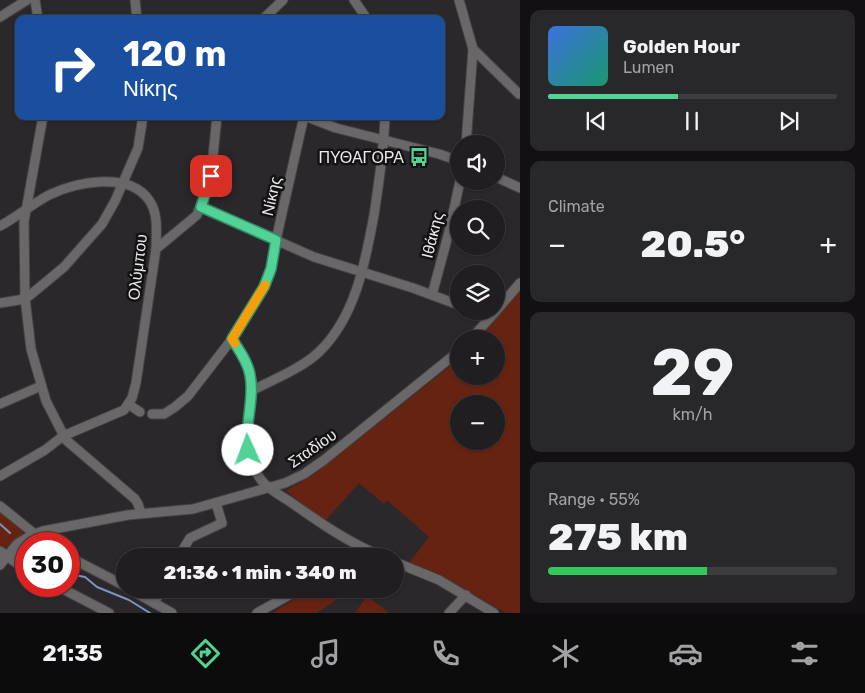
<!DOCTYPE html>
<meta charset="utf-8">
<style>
body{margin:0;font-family:Rubik,sans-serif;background:#282729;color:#f1f3f6;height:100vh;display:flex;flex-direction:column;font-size:19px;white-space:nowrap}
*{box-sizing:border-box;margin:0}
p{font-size:16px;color:#a2a2a5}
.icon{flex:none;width:28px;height:28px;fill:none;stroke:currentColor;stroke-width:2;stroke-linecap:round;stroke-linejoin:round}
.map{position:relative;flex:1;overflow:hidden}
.side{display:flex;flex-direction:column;gap:10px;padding:10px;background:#121012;width:345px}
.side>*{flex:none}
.banner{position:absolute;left:15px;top:15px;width:430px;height:105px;border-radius:10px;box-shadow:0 1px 4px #0004,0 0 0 1px #3d3c3e;background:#1a4fa0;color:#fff;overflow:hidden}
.controls{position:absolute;left:450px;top:135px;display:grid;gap:10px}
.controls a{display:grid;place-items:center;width:55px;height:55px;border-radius:50%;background:#201e20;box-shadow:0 1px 4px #0004,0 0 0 1px #3d3c3e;font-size:25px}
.speed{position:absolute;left:15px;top:532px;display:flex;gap:10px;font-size:25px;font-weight:700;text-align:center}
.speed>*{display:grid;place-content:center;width:65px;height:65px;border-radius:50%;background:#201e20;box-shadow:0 1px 4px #0004,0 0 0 1px #3d3c3e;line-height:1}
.speed .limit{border:8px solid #d22;background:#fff;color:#111}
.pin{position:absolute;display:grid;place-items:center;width:42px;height:42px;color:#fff;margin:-21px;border-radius:10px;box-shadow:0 2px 8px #0006}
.me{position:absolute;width:55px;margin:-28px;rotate:358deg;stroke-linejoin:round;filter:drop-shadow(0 0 4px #0008)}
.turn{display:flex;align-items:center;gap:18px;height:105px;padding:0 25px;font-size:22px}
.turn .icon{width:65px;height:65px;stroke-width:2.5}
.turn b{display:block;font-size:35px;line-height:42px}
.big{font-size:38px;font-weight:800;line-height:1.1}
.side .card{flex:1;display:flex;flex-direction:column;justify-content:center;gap:8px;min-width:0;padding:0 18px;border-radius:10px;background:#282729}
.side .dial{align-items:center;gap:0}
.dial b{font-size:65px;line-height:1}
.song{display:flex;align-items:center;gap:15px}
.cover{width:60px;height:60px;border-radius:8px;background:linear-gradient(135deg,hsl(220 70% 55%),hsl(160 70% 35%))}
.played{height:5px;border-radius:2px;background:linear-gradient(90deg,#51d398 45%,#3d3c3e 45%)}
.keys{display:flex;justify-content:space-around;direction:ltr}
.heat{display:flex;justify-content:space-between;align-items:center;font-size:28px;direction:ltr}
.charge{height:8px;border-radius:4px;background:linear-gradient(90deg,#34c759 55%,#3d3c3e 0)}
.trip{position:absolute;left:116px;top:548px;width:288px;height:50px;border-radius:25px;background:#201e20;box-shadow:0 1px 4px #0004,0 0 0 1px #3d3c3e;font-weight:800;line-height:50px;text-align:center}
.menu{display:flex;height:80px;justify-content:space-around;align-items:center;background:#0d0c0d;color:#a2a2a5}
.menu .icon{width:35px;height:35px}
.menu .selected{color:#51d398}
.menu b{font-size:22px;color:#f1f3f6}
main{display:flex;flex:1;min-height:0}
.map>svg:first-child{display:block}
.green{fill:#672312;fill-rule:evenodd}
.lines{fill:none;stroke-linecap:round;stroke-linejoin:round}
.stream{stroke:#7b95c3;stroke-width:2}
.minor-casing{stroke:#464346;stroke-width:11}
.minor{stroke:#696767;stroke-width:9}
.route-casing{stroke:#358963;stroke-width:12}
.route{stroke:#51d398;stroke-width:9}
.slow{stroke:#f59e0b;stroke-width:9}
.labels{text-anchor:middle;stroke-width:5;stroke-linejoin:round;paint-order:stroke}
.poi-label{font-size:16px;fill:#eceaec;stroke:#131213;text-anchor:end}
.street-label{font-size:16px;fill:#eceaec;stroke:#131213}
</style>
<main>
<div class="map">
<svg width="520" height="613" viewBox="0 0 520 613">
<rect width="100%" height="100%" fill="#2b282b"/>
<g class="green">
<path d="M520 291V613H506L439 574 409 563 429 537 387 500 384 504 359 483 325 521 287 492V490L308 478 321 469 459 359V376H496V339H479ZM459 404H496V441H459Z"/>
<polygon points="0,511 23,532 22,537 5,548 0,545"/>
<polygon points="312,589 352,589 317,613 272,613"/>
<polygon points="367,596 389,613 355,613"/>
</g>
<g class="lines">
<g class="stream">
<polyline points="0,524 10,533"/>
<polyline points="69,574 85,577 97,587 129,600 150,613"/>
</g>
<g class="minor-casing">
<g id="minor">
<polyline points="35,0 38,19"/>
<polyline points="135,0 137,19"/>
<polyline points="354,0 367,19"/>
<polyline points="459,0 473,49 466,144"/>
<polyline points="0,17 27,0"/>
<polyline points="263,19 283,0"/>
<polyline points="473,49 519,94"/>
<polyline points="43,116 24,222 25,298 31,349 46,401 66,440 135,499 138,504 141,513"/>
<polyline points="305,116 336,128 439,154 459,161"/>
<polyline points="496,177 520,188"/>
<polyline points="201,207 314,257 413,288 459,305"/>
<path d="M0 226C17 217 32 204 49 195 76 182 129 171 149 200 159 214 156 233 156 249L136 383 132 398 124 410 63 436 45 450 0 476"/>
<polyline points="156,249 197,215 211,176 217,116"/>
<polyline points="432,295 449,232 460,181"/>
<polyline points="0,303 19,300 29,296 64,267 102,224 115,201 138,148 143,116"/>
<polyline points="477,311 491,316"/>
<polyline points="496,311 520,283"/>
<path d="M232 339C239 350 247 360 250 373 256 396 245 422 248 445 249 457 254 471 262 481 268 489 280 495 289 501 319 522 347 542 381 556"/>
<polyline points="471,339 496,311"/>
<path d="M251 391C272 380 303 368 320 351 356 315 365 263 374 215 379 182 384 150 385 116"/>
<polyline points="0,404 41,386"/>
<polyline points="128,404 140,412"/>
<polyline points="152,414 164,414 175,407 188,396 232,339 264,287 271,269 276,240 304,116"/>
<polyline points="0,506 47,544"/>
<polyline points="0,551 26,570"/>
<polyline points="179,556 190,538 222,523 216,503"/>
<polyline points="8,557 26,546"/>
<polyline points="69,557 125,586"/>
<polyline points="395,562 439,580 494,613"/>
<polyline points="0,565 17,544 30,536 43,531 128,515 193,509 285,483 304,474 324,460 459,351"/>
<polyline points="57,586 109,613"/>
<polyline points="129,589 172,613"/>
<polyline points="154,603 162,589"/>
<polyline points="257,613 300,589"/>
<polyline points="449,613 466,595"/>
</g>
</g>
<use href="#minor" class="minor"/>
</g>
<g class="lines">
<g class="route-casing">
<path id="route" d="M211 176 201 207 276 240 271 269 264 287 232 339C239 350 248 362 250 375 255 399 244 425 248 450"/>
</g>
<use href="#route" class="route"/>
<polyline class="slow" points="235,343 232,339 265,285"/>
</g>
<defs>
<g id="bus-bare" transform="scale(1.5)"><path d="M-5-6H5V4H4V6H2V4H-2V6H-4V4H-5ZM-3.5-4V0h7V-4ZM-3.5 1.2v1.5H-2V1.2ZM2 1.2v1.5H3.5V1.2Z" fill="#51d398" stroke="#131213" stroke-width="2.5" paint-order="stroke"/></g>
</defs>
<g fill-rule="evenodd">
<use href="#bus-bare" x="419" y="157"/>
</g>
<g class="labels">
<g class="poi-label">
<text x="404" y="163">ΠΥΘΑΓΟΡΑ</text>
</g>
<g class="street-label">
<text transform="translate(271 196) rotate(-77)" y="6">Νίκης</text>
<text transform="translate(432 235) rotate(-76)" y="6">Ιθάκης</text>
<text transform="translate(137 267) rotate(-83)" y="6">Ολύμπου</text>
<text transform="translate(312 448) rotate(-35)" y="6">Σταδίου</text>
</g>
</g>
</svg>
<div class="controls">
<a><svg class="icon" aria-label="sound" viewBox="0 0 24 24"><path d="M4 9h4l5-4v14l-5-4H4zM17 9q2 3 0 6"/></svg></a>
<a><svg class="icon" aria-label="search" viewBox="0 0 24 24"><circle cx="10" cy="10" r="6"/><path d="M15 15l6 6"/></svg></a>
<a><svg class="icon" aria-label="layers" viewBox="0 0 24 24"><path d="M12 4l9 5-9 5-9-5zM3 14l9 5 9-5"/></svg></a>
<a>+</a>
<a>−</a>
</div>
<div class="speed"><div class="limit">30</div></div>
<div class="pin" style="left:211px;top:176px;background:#d93025"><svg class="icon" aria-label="arrive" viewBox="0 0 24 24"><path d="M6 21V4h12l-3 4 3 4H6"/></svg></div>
<svg class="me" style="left:248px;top:450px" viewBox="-20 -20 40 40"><circle r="19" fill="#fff"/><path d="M0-13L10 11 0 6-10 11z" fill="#51d398"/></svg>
<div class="trip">21:36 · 1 min · 340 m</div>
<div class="banner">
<div class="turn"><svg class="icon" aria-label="right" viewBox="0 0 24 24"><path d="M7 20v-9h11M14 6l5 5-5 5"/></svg><div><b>120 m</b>Νίκης</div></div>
</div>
</div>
<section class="side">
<div class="card">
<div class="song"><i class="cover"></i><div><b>Golden Hour</b><p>Lumen</p></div></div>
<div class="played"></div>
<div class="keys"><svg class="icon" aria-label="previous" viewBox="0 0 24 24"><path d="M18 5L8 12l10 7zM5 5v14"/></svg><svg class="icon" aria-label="pause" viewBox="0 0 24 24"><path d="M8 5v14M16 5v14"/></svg><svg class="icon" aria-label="next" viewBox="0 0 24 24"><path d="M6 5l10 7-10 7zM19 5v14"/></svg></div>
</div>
<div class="card"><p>Climate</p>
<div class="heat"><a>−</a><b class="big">20.5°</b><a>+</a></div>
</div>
<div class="card dial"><b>29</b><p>km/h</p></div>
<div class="card"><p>Range · 55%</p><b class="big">275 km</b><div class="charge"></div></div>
</section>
</main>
<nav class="menu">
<b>21:35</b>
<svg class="icon selected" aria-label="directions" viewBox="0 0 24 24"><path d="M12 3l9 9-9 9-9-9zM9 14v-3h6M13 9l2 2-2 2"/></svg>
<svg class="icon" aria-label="music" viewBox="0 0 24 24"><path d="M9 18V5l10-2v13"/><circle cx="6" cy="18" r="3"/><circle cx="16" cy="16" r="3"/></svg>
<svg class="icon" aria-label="phone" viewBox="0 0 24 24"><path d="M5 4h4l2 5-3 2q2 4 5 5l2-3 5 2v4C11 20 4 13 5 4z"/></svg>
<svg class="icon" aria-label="climate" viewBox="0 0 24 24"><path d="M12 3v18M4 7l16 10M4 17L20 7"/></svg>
<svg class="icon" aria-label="car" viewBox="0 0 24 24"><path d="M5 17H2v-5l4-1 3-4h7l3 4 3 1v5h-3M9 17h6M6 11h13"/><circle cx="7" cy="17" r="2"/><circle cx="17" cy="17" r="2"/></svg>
<svg class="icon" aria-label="filters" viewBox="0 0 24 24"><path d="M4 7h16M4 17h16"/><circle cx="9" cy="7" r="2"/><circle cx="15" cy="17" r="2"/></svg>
</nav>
